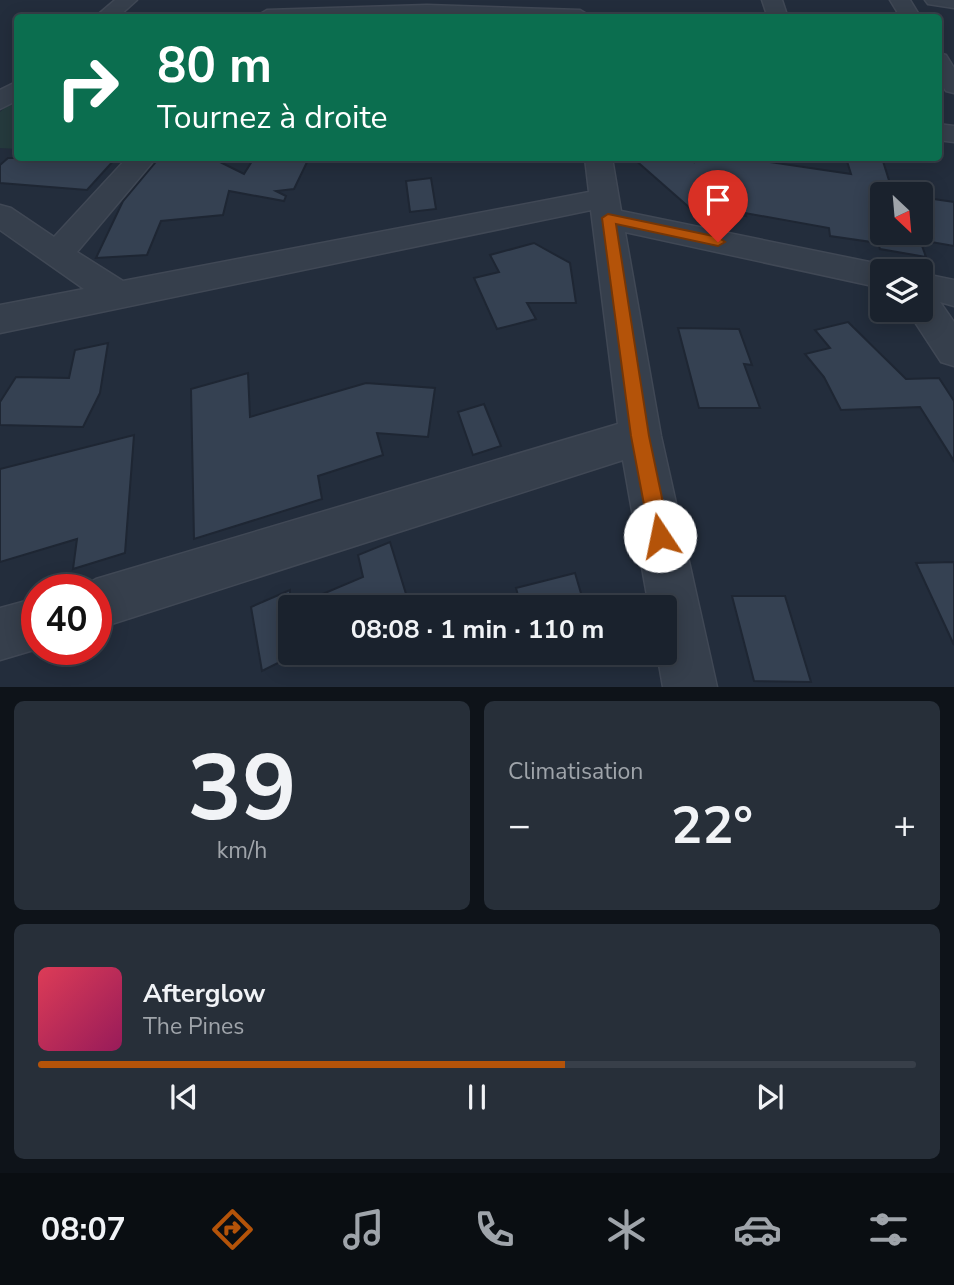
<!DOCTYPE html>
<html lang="fr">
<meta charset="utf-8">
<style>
body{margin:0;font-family:"Nunito Sans",sans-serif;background:#272f39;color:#f1f3f6;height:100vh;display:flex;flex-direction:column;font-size:26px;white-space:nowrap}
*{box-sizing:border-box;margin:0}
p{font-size:23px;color:#9fa4aa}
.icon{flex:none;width:38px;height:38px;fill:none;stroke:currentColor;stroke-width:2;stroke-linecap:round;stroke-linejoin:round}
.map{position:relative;height:687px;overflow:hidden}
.details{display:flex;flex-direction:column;gap:14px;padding:14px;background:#0e1319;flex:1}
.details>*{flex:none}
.banner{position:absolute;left:14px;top:14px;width:928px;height:147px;border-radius:7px;box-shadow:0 4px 18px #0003,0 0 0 2px #383f49;background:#0b6e4f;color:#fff;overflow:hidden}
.needle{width:46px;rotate:154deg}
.fabs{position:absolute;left:870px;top:182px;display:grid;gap:14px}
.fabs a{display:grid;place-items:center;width:63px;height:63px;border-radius:7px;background:#1a222d;box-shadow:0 4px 18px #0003,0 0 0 2px #383f49;font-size:35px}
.speed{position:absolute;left:21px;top:574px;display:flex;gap:14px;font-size:35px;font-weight:700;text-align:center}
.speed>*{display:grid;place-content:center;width:91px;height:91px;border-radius:50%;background:#1a222d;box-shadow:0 4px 18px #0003,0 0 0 2px #383f49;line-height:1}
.speed .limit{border:10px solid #d22;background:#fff;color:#111}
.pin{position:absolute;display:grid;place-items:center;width:60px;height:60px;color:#fff;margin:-72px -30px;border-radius:50% 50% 50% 0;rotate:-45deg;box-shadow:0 0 7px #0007}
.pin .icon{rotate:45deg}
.me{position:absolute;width:77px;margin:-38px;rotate:349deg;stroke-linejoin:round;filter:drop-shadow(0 0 5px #0008)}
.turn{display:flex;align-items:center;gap:24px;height:147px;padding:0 28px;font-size:32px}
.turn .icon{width:91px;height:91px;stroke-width:2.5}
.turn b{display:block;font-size:49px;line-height:60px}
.big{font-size:52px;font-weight:700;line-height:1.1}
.details .tile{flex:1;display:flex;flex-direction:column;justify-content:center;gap:10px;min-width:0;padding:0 24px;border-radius:10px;background:#272f39}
.details .dial{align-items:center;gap:0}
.dial b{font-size:91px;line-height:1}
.song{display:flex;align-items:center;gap:21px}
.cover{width:84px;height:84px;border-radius:10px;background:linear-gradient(135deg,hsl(350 70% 55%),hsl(330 70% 35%))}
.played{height:7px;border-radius:4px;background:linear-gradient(90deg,#b45309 60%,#383f49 60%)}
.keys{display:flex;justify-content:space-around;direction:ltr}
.heat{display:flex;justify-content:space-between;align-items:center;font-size:38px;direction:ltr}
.details .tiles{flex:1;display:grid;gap:14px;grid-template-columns:1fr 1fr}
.tile:last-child{grid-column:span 2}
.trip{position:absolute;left:278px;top:595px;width:399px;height:70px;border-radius:7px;background:#1a222d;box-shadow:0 4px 18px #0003,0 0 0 2px #383f49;font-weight:700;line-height:70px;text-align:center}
.tab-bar{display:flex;height:112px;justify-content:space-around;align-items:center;background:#0a0e12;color:#9fa4aa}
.tab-bar .icon{width:49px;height:49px}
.tab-bar .active{color:#b45309}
.tab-bar b{font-size:32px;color:#f1f3f6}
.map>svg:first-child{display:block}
.green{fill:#253a3d}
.building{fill:#354152;stroke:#1e2633;stroke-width:2}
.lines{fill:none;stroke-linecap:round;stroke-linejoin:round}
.minor-casing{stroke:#404855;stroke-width:3}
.minor{fill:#363f4c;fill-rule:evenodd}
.route{fill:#b45309;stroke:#753606;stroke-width:2}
</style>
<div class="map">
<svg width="954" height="687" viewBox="0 0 954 687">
<rect width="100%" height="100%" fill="#232d3c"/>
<polygon class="green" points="17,97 17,149 0,148 0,112"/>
<g class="building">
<polygon points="8,158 116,158 87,190 0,183 0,165"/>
<polygon points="159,158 212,158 244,174 254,158 309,158 294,189 276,191 286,196 284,201 229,191 223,215 161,221 147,255 96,258 123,201"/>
<polygon points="633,158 665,158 694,162 694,158 769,158 769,162 851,174 846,158 882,158 893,193 899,194 882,194 882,233 920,233 920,197 954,202 954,246 920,240 926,257 880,249 878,243 830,236 829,228 745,213 746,216 721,212 719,221 699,216"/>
<polygon points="431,178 436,209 410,212 406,181"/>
<polygon points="534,243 570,263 576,303 527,303 536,319 497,329 474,278 499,272 490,255"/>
<polygon points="848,322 906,379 939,378 954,401 954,461 920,407 841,410 824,377 805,354 830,348 815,330"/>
<polygon points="678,328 739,329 752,365 744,364 760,408 699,408"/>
<polygon points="108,343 100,393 83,427 0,425 0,402 16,377 69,378 75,350"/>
<polygon points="248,373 250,417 366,383 435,388 428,437 377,433 383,455 318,476 322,499 194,539 191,389"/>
<polygon points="484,404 501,446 473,455 458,412"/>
<polygon points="134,435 125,553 73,569 77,539 0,562 0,469"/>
<polygon points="390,542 410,607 292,607 363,577 358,555"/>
<polygon points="954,562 954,645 916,563"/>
<polygon points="575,573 585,607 521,607 516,588"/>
<polygon points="290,590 290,657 262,671 251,607"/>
<polygon points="732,596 785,596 811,682 754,681"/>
</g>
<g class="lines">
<g class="minor-casing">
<g id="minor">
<polygon points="115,0 137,0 117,18 94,18"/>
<polygon points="762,0 782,0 788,18 768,18"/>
<polygon points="890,0 910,0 921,18 901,18"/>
<polygon points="925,0 954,0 954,8 928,4"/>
<polygon points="427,5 580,10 590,16 257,16 267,10"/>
<polygon points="938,53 946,55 954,68 954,93 946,91 938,79"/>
<polygon points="18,81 18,100 0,109 0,90"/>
<polygon points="938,124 954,126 954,142 938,140"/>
<polygon points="127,158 156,158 77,252 123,281 589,192 585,158 612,158 621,211 894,267 896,271 882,271 882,288 625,232 661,436 717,687 663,687 657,653 665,653 665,607 649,607 623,460 96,629 96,590 77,590 96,579 618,424 591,210 0,333 0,305 84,289 0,230 0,205 11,208 54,237"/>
<polygon points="920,273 954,280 954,306 940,302 954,322 954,366 941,362 907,310 920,310"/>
<polygon points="37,598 37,649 0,660 0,608"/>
</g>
</g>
<use href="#minor" class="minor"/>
</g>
<polygon class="route" points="608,214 718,237 725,242 718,246 616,224 649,436 670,536 667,543 660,546 653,543 650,536 631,436 602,218"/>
</svg>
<div class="fabs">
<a><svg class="needle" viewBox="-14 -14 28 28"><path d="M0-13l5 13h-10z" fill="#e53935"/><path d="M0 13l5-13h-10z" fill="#9fa4aa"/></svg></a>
<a><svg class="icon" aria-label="layers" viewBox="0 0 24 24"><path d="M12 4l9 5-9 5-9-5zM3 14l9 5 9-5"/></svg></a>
</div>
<div class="speed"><div class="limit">40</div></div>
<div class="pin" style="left:718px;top:242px;background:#d93025"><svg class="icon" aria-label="arrive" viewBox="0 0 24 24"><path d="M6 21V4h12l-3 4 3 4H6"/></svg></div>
<svg class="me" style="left:660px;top:536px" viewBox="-20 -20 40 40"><circle r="19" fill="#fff"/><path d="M0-13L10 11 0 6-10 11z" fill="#b45309"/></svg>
<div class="trip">08:08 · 1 min · 110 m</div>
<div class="banner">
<div class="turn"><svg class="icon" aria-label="right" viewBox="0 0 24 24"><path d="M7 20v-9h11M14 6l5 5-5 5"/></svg><div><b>80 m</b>Tournez à droite</div></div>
</div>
</div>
<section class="details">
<div class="tiles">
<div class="tile dial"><b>39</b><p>km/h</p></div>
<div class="tile"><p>Climatisation</p>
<div class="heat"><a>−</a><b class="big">22°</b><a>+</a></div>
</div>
<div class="tile">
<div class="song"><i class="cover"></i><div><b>Afterglow</b><p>The Pines</p></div></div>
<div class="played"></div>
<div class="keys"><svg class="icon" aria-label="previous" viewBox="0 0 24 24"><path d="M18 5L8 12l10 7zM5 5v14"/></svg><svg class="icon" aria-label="pause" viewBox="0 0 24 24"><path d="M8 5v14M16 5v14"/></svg><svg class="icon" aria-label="next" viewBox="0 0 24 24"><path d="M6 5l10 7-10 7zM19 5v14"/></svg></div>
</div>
</div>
</section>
<nav class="tab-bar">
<b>08:07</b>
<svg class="icon active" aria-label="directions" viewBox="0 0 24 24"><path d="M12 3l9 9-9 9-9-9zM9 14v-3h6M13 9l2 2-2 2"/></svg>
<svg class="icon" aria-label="music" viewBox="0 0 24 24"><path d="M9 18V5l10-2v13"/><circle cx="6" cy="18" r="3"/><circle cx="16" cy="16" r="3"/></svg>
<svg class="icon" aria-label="phone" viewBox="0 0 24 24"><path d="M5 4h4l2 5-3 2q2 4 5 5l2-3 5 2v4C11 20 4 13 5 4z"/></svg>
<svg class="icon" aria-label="climate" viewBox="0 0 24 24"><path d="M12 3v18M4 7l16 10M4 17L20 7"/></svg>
<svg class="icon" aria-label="car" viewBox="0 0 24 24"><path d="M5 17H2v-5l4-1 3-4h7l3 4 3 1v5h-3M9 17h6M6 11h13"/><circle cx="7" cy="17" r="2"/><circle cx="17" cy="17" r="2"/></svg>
<svg class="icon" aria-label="filters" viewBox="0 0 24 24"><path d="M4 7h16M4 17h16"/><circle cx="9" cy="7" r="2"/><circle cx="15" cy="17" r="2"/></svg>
</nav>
